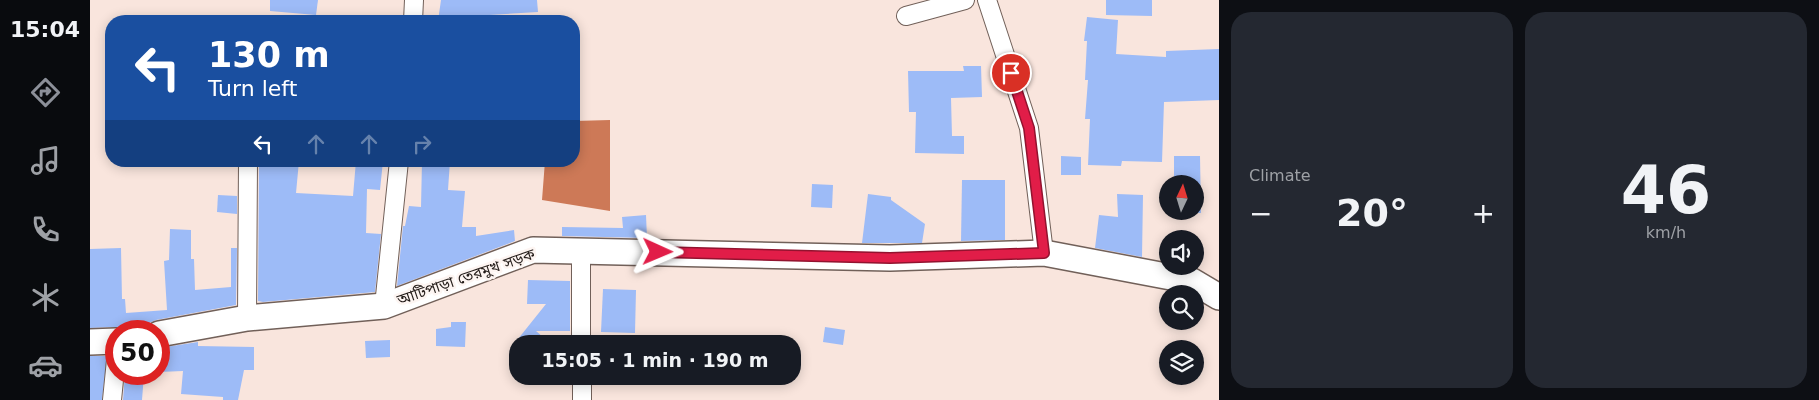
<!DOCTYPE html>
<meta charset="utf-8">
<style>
body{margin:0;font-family:"DejaVu Sans","Noto Sans Bengali",sans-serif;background:#242831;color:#f1f3f6;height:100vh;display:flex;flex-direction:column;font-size:19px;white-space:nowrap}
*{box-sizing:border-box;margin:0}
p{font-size:16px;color:#9ea1a6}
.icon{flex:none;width:28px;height:28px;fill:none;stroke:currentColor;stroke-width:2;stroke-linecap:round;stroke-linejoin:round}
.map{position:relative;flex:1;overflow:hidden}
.sheet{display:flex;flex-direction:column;gap:12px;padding:12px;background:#0d0f14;width:600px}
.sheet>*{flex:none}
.hud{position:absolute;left:15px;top:15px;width:475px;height:152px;border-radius:20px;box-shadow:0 2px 12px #0003;background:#1a4fa0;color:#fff;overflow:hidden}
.needle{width:32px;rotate:4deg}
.buttons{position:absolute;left:1069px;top:175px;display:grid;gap:10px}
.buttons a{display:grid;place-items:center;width:45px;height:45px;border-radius:50%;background:#171b24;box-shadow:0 2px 12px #0003;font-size:25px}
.speed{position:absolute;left:15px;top:320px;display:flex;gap:10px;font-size:25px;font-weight:700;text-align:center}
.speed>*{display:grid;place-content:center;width:65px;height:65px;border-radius:50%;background:#171b24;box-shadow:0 2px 12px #0003;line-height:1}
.speed .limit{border:8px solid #d22;background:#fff;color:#111}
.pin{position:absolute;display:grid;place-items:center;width:42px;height:42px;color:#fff;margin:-21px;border:2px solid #fff;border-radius:50%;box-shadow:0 1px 5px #0007}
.me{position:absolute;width:55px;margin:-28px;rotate:91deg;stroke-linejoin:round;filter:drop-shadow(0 0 4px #0008)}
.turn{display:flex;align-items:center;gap:18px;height:105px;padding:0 20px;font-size:22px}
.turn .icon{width:65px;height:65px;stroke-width:2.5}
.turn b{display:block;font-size:35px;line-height:42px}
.lanes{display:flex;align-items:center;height:48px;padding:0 20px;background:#0003;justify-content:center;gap:25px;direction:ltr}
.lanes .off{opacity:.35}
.big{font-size:38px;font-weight:800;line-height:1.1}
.sheet .card{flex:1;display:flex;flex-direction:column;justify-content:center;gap:8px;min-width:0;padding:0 18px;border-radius:20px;background:#242831}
.sheet .dial{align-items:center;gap:0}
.dial b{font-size:65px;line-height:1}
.heat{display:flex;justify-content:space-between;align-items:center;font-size:28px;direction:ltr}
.sheet .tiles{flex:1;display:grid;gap:12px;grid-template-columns:repeat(2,1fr)}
.trip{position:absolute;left:419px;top:335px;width:292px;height:50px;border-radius:20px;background:#171b24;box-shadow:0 2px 12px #0003;font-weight:800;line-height:50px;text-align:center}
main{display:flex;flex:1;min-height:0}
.tabs{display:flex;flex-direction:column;width:90px;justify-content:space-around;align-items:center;background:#090b0e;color:#9ea1a6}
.tabs .icon{width:35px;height:35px}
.tabs .selected{color:#8c9099}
.tabs b{font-size:22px;color:#f1f3f6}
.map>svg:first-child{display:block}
.water{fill:#cd7957}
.building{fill:#9dbbf7}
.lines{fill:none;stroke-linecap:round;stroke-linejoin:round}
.street-casing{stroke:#716059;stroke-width:20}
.secondary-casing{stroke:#716059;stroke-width:28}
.street{stroke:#fff;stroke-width:18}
.secondary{stroke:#fff;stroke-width:25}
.route-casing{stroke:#92132f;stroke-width:12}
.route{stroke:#e11d48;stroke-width:9}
.labels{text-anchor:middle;stroke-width:5;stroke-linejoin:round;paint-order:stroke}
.street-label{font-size:15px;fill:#221b18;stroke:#fdf5f2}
</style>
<main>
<nav class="tabs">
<b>15:04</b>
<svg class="icon selected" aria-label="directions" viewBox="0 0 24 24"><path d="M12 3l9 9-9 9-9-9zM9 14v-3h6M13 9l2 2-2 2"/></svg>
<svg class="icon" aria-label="music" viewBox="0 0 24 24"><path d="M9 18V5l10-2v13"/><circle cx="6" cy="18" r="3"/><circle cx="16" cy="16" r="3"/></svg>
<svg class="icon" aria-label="phone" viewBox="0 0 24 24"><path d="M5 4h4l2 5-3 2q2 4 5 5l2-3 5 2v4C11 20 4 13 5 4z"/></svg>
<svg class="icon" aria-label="climate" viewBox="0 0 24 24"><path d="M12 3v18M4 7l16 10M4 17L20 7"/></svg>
<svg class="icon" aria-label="car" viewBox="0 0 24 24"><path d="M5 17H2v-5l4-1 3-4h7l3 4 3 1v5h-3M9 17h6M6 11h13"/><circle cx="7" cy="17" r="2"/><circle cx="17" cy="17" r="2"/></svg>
</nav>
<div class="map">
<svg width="1129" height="400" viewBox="0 0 1129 400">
<rect width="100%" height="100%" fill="#f9e5dd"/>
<polygon class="water" points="520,120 520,211 452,200 455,161 484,161 484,121"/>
<g class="building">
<polygon points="180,0 228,0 226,15 180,11"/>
<polygon points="351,0 447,0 448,12 367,17 366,21 348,21"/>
<polygon points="1016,0 1062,0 1062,16 1016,15"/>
<polygon points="997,17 1028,20 1026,54 1076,57 1076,51 1129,49 1129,100 1074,102 1072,162 1032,161 1031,166 998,165 1000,119 995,119 998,80 995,80 997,41 994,41"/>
<polygon points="873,66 891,66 892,97 861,98 862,136 874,136 874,154 825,153 826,112 819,112 818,71 874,71"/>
<polygon points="971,156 991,157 991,175 971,175"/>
<polygon points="1084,156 1110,156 1111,213 1084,213 1084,211 1105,211 1105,184 1084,184"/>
<polygon points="169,161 209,161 206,193 263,196 266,161 293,161 290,190 277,189 276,233 291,234 285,292 173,302 168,301"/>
<polygon points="332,161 360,161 358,190 375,191 372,227 386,227 386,236 424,230 425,241 307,286 313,226 315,226 319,206 331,207"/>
<polygon points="872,180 915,180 915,240 871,241"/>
<polygon points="722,184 743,185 742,208 721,207"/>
<polygon points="778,194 801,197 801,200 835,224 832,243 772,243"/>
<polygon points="1027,194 1053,195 1052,257 1005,248 1009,215 1028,217"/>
<polygon points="128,195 147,196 147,214 127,212"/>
<polygon points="556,215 557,238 472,236 472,227 533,228 532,217"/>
<polygon points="80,229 101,230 101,259 104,259 105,290 141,287 141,248 147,248 146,305 66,320 59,323 55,331 36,331 32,328 25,327 0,328 0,249 31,248 32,299 35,299 36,313 77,310 74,261 79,260"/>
<polygon points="438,280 480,281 480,331 446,331 461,344 424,344 456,304 437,304"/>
<polygon points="513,289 546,290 545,333 511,332"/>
<polygon points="361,322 376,322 375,347 346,346 346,329 361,327"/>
<polygon points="735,327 755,330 753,345 733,342"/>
<polygon points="300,340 300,357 276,358 275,341"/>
<polygon points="108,342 108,346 164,347 164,370 154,370 148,400 133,400 133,397 91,394 93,371 69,372 69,348"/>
<polygon points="0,356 17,356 12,400 0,400"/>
<polygon points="35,374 54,374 52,400 33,400"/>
</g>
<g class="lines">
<g class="street-casing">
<g id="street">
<polyline points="897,0 939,128 954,253"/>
<polyline points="816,16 875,0"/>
<polyline points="323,21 324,0"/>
<polyline points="491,251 491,344"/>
<polyline points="294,306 309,161"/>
<polyline points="157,318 158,161"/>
<polyline points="492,376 492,400"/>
<polyline points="22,400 26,360"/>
</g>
</g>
<g class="secondary-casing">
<g id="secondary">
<polyline points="69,334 157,318 294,306 443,250 800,258 954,253 1102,281 1129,297"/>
<polyline points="0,342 26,341"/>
</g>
</g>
<use href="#street" class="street"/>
<use href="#secondary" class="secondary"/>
</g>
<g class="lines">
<g class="route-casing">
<polyline id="route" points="568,252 800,258 954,253 939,128 921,73"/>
</g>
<use href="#route" class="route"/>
</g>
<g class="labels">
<g class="street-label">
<text transform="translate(376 277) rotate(-19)" y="5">আটিপাড়া তেরমুখ সড়ক</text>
</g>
</g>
</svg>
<div class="buttons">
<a><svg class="needle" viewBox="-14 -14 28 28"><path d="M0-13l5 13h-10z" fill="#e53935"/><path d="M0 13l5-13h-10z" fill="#9ea1a6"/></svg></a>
<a><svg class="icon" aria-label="sound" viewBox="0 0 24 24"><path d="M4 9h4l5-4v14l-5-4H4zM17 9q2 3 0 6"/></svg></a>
<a><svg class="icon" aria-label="search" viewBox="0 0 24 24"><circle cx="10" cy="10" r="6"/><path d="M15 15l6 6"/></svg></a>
<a><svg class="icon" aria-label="layers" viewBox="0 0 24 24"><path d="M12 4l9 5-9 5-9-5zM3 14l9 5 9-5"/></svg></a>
</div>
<div class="speed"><div class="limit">50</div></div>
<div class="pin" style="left:921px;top:73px;background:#d93025"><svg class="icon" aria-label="arrive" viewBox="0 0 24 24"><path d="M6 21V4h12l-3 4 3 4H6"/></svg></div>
<svg class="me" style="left:568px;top:252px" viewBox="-20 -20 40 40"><path d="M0-17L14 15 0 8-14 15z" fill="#e11d48" stroke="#fff" stroke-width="4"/></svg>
<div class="trip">15:05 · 1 min · 190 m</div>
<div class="hud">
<div class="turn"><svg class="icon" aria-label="left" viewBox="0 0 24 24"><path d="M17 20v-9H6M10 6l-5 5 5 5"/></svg><div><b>130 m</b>Turn left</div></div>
<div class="lanes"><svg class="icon" aria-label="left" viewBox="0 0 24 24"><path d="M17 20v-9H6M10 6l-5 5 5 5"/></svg><svg class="icon off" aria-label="ahead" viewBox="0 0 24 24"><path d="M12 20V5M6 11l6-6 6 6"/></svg><svg class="icon off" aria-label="ahead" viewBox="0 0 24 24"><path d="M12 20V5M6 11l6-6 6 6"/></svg><svg class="icon off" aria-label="right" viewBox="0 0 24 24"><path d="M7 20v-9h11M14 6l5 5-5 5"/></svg></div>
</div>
</div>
<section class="sheet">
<div class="tiles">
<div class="card"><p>Climate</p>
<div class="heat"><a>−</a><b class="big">20°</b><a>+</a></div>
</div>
<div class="card dial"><b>46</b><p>km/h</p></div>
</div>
</section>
</main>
